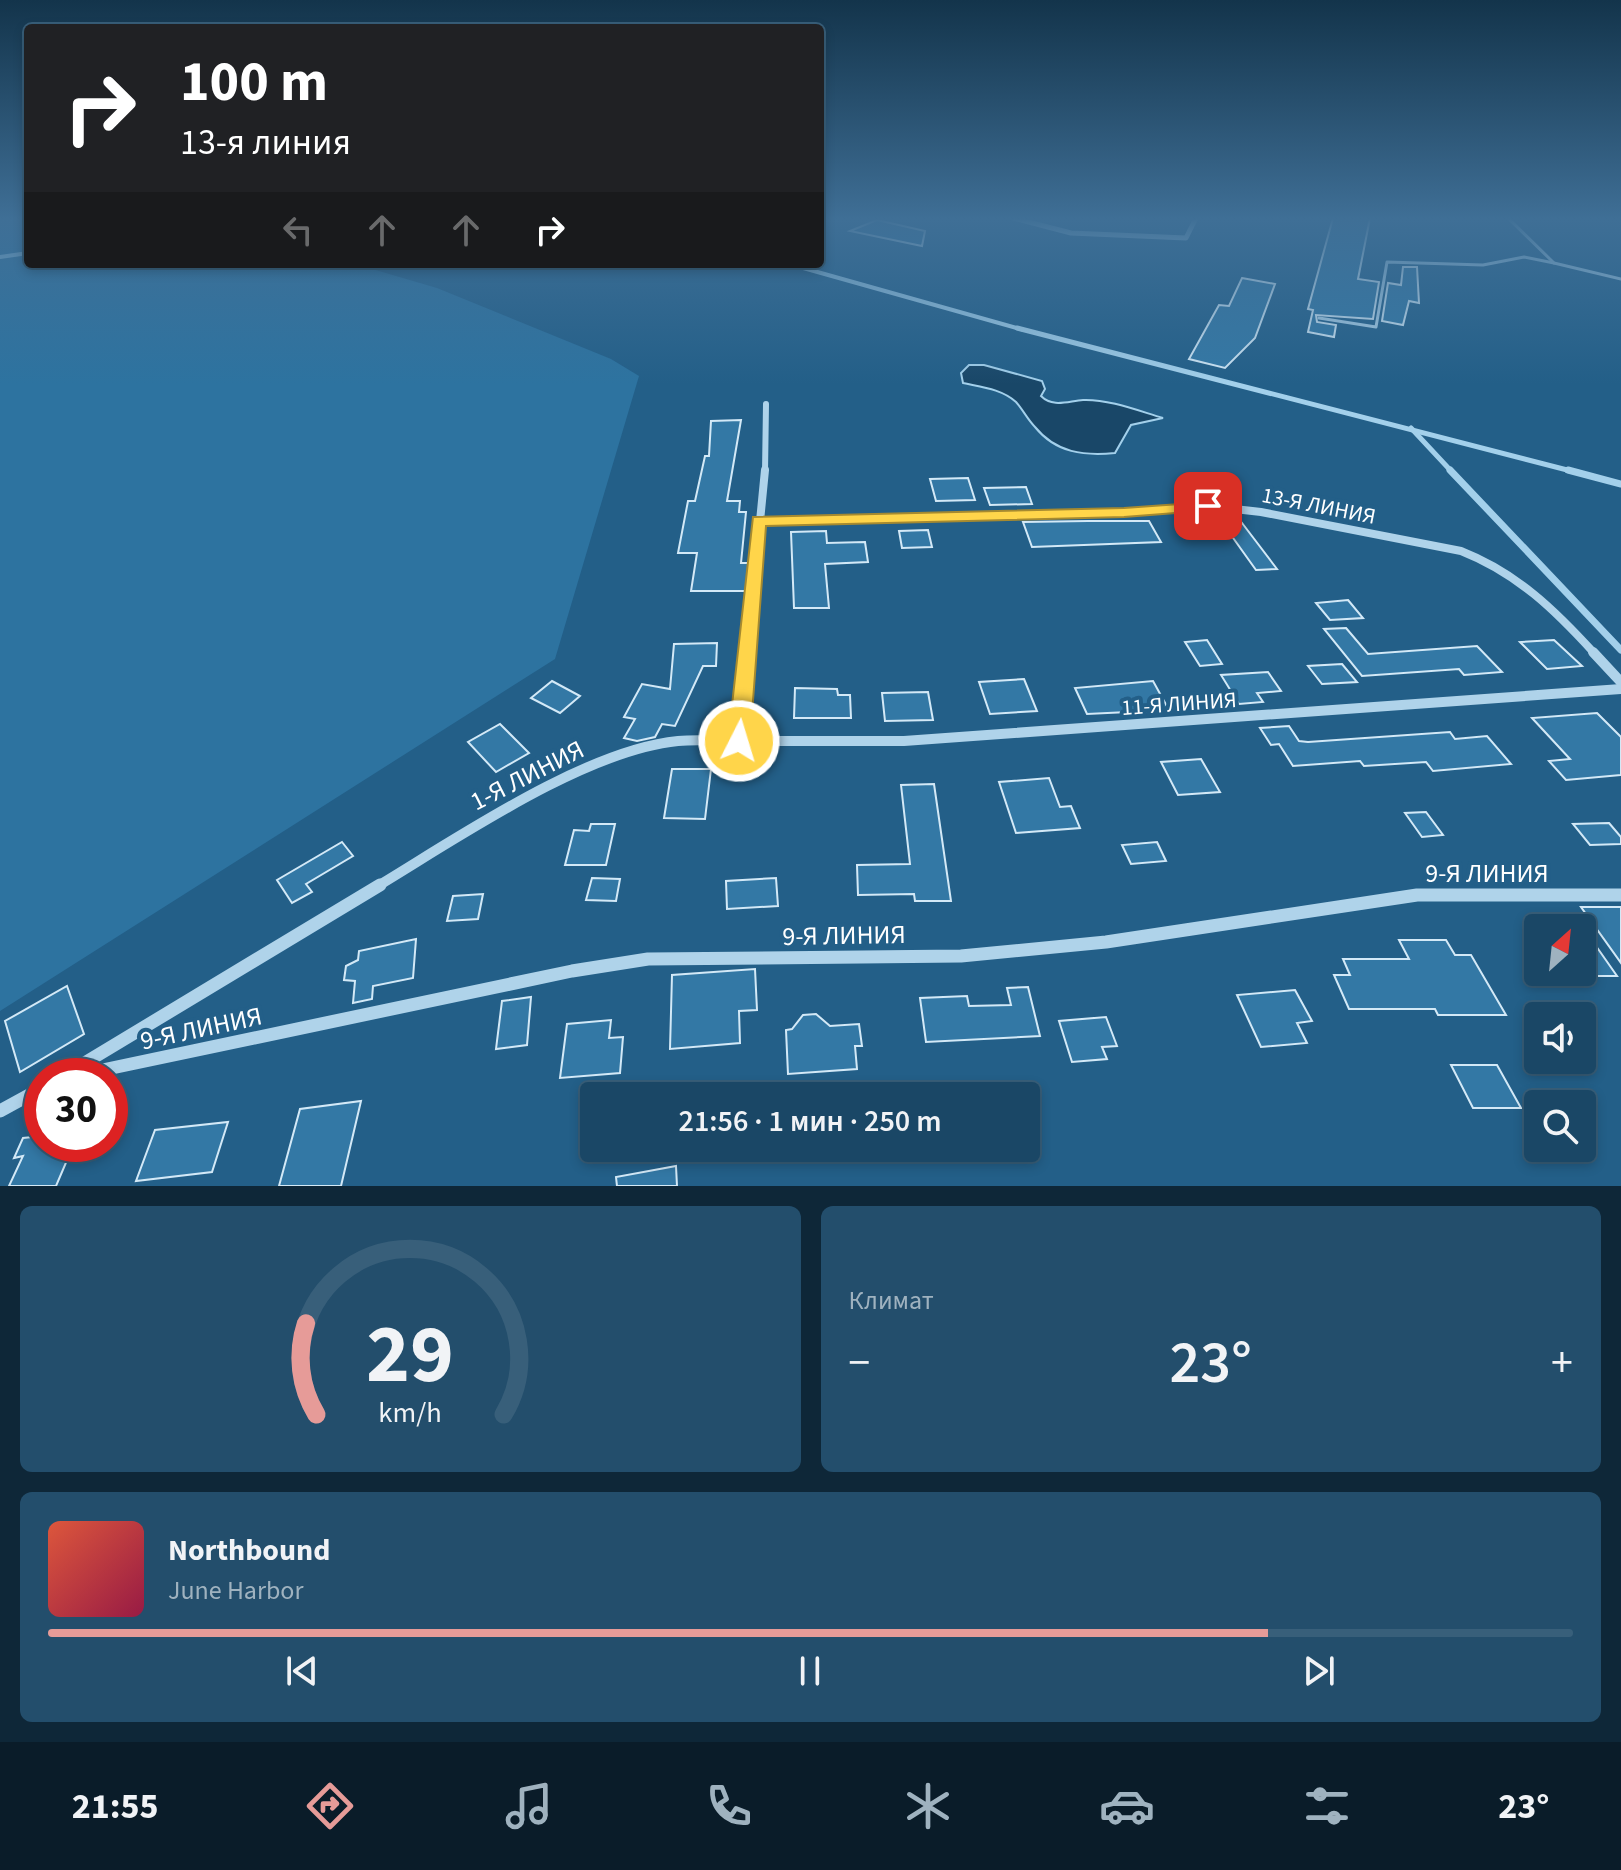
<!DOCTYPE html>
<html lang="ru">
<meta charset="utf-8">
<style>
body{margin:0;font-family:"Source Sans 3",sans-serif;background:#234e6c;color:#f1f3f6;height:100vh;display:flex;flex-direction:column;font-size:30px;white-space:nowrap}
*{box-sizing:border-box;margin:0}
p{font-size:26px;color:#9fb2bf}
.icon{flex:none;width:44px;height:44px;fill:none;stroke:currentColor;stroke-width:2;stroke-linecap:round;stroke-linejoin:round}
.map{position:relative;height:1186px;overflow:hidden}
.sheet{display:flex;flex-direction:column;gap:20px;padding:20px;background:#0e2738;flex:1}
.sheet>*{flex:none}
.guide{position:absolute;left:24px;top:24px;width:800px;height:244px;border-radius:8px;box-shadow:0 4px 12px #0003,0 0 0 2px #385f7a;background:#202124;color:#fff;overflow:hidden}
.needle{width:52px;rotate:27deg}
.fabs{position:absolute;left:1524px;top:914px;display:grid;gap:16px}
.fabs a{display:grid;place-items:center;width:72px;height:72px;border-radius:8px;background:#1a4766;box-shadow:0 4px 12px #0003,0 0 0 2px #385f7a;font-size:40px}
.speed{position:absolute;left:24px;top:1058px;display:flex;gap:16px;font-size:40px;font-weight:700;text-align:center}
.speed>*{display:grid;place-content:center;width:104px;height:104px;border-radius:50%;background:#1a4766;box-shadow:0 4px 12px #0003,0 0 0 2px #385f7a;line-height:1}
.speed .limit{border:12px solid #d22;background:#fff;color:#111}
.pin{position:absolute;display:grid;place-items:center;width:68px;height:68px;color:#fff;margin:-34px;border-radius:16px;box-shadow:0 4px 12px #0006}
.me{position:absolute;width:88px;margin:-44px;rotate:5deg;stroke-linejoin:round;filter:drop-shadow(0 0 6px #0008)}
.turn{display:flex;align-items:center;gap:28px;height:168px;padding:0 24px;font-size:36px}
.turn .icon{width:104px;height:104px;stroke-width:2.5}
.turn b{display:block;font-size:56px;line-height:68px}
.lanes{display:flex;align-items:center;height:76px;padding:0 24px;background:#0003;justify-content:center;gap:40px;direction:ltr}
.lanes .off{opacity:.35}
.big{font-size:60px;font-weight:600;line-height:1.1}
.sheet .widget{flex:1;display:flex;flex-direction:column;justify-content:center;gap:12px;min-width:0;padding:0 28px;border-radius:12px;background:#234e6c}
.sheet .dial{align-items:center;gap:0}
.dial svg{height:208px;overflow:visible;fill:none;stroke:#385f7a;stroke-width:7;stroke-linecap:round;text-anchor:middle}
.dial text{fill:#f1f3f6;stroke:none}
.song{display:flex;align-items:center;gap:24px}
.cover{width:96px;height:96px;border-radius:12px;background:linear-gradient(135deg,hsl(10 70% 55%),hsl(340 70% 35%))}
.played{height:8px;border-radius:4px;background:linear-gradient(90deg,#e69b98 80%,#385f7a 80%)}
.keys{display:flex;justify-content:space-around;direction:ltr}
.heat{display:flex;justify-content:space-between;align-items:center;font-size:44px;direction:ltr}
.sheet .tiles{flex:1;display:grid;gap:20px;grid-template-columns:1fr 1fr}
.widget:last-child{grid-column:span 2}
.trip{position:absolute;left:580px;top:1082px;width:460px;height:80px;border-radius:8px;background:#1a4766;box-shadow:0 4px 12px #0003,0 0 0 2px #385f7a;font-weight:600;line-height:80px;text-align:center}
.dock{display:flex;height:128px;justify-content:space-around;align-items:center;background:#0a1c29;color:#9fb2bf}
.dock .icon{width:56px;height:56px}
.dock .current{color:#e69b98}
.dock b{font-size:36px;color:#f1f3f6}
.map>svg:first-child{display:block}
.green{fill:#2d73a0}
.water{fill:#194768;stroke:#a3d0eb;stroke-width:2}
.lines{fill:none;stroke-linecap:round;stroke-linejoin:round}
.stream-far2{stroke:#a3d0eb;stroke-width:4}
.stream-far1{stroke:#a3d0eb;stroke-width:5}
.stream{stroke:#a3d0eb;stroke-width:7}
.building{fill:#3378a5;stroke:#d3e9f7;stroke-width:2}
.service{stroke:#afd3ea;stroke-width:3}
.minor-far4{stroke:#afd3ea;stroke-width:5}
.minor-far3{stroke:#afd3ea;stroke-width:6}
.minor-far2{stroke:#afd3ea;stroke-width:8}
.minor-far1{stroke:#afd3ea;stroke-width:10}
.minor{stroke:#afd3ea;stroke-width:13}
.route{fill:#ffd54a;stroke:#a68a30;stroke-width:2}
.labels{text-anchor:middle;stroke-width:8;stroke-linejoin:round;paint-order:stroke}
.street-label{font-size:22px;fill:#fff;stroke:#235f88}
.near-street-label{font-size:26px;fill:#fff;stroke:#235f88}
</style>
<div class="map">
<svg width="1621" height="1186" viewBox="0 0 1621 1186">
<rect width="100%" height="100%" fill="#235f88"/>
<polygon class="green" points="0,218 28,218 28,264 355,264 437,288 611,359 639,376 555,659 0,1011"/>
<path class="water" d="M969 365H984L1042 381 1045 389 1041 396C1053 408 1068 401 1083 400 1109 399 1139 411 1163 418L1131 425 1115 453C1084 456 1056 453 1035 427 1028 420 1023 410 1016 402 1002 389 981 387 963 383L961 373Z"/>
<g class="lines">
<g class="stream-far2">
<polyline points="0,257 28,253"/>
<polyline points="789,264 1024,330"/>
</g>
<g class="stream-far1">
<polyline points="1017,328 1575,472"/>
<polyline points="1411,428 1452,472"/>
</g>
<g class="stream">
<polyline points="1450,470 1621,650"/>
<polyline points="1568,470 1621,484"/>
</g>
</g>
<g class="building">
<polygon points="1333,218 1370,218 1358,279 1379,282 1373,319 1316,315 1317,322 1336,325 1334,337 1308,332 1313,310 1308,309"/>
<polygon points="877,220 925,231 922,246 850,231"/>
<polygon points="1403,267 1417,267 1419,303 1409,301 1403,325 1382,321 1388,283 1401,285"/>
<polygon points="1242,278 1275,284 1255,338 1225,368 1189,359 1219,305 1229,306"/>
<polygon points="741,420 727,501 740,501 739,512 746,512 741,563 749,563 746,591 691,591 697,553 678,553 688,501 695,501 705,456 709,456 711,421"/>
<polygon points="968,478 975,500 936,501 930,479"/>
<polygon points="1026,487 1032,504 990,505 984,488"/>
<polygon points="1239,519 1277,569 1256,570 1226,528"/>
<polygon points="1088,521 1149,521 1161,542 1032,547 1023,522"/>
<polygon points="928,530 932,547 902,548 899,531"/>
<polygon points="826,531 827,543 865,542 868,562 825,564 829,608 794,608 791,532"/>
<polygon points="1348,600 1363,618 1330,620 1316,603"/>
<polygon points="1346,628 1368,654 1477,646 1502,672 1464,675 1459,669 1362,676 1324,629"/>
<polygon points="1207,640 1222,664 1200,666 1185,642"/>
<polygon points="1554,640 1582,666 1547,669 1520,642"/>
<polygon points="717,643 716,666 703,666 675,726 662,724 655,737 637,741 624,738 635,719 624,717 642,684 670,689 674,644"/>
<polygon points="1342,664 1357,682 1322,684 1308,666"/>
<polygon points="1268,672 1281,691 1257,693 1263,702 1239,704 1221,675"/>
<polygon points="1024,679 1037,711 990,714 979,682"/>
<polygon points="552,681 580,696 560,713 531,698"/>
<polygon points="1153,681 1169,710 1087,714 1075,688"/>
<polygon points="795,688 837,689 838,695 850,695 851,718 794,718"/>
<polygon points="928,692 933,720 885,721 882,693"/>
<polygon points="1597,713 1621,737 1621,775 1566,780 1549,761 1570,759 1532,718"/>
<polygon points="500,724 529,753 496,772 468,742"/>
<polygon points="1289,726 1299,741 1308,742 1450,732 1455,739 1487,736 1511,764 1433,771 1426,762 1364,766 1360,761 1293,766 1279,744 1271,745 1260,728"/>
<polygon points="1201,759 1220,792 1178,795 1161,762"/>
<polygon points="672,769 711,769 705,819 664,818"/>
<polygon points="1049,778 1060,807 1071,806 1080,828 1016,833 999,782"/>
<polygon points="934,784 951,901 915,901 914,894 858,895 857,865 910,864 901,785"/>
<polygon points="1426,812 1443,835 1422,837 1405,813"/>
<polygon points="1609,823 1621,837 1621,844 1590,845 1573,824"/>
<polygon points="591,824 615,824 606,865 565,865 574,830 589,831"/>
<polygon points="342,842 353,856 306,884 312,892 292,903 277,880"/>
<polygon points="1157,842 1166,861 1131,864 1122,845"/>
<polygon points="592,878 620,879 616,901 586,900"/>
<polygon points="776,878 778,906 727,909 726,881"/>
<polygon points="483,894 478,919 447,921 453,896"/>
<polygon points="1581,907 1621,907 1621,963"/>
<polygon points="1582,926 1617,976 1582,976"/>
<polygon points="416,939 413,978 373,986 372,999 353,1003 355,981 344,980 346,966 358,960 359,951"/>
<polygon points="1399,940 1446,940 1455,955 1471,955 1506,1015 1438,1015 1435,1009 1349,1009 1334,975 1350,975 1343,959 1409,959"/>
<polygon points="755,969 757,1010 739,1011 740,1043 670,1049 672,975"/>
<polygon points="67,986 84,1034 20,1072 5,1021"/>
<polygon points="1028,987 1040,1036 926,1042 920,998 967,996 969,1006 1011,1005 1007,988"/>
<polygon points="1295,990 1312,1021 1297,1023 1307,1043 1261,1047 1237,995"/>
<polygon points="531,997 527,1045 496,1049 502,1001"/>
<polygon points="816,1014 830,1026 859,1024 862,1046 855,1046 857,1069 788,1074 786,1030 792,1029 803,1015"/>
<polygon points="1106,1017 1117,1046 1102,1047 1107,1059 1072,1062 1059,1021"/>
<polygon points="611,1020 609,1038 623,1037 620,1073 560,1078 567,1024"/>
<polygon points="1451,1065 1497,1065 1521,1108 1473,1108"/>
<polygon points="361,1101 341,1186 279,1186 300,1109"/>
<polygon points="228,1122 212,1172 136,1181 155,1130"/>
<polygon points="42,1136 42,1144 74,1144 56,1186 9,1186 23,1156 14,1158 23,1138"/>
<polygon points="676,1166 677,1186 617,1186 616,1177"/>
</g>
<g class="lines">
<g class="service">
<polyline points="1508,218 1554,263 1621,279"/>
<polyline points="1319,318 1376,327 1387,262 1483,265 1524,257 1554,263"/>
</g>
<polyline class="minor-far4" points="1013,218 1071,233 1186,238 1196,218"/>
<polyline class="minor-far3" points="765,472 766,404"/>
<g class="minor-far2">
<path d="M759 521 1124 513 1208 506 1261 512 1461 551C1517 573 1555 610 1595 654"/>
<polyline points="747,654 765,470"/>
</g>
<g class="minor-far1">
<polyline points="1593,652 1621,682"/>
<polyline points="739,741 904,741 1621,689"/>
<path d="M376 887C456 839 585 750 678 741 698 739 719 741 739 741L748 652"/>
</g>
<g class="minor">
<polyline points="63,1076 380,885"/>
<polyline points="74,1076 572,971 648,959 961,956 1106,942 1417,895 1621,895"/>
<polyline points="0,1111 42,1088"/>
</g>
</g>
<linearGradient id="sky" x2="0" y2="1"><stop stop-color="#13344b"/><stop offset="0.57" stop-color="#3f6f96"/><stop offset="1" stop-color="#3f6f96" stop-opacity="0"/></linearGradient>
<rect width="1621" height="384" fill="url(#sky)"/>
<polygon class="route" points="1208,502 1214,503 1214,510 1124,517 766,526 750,741 739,749 728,741 753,517 1124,508"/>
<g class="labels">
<g class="street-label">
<text transform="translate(1319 505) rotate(11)" y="8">13-Я ЛИНИЯ</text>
<text transform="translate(1179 703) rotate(-4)" y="8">11-Я ЛИНИЯ</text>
</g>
<g class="near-street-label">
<text transform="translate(527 775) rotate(-27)" y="9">1-Я ЛИНИЯ</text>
<text x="1487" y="882">9-Я ЛИНИЯ</text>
<text transform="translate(844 935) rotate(-1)" y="9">9-Я ЛИНИЯ</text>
<text transform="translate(201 1028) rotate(-12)" y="9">9-Я ЛИНИЯ</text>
</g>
</g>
</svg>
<div class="fabs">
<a><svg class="needle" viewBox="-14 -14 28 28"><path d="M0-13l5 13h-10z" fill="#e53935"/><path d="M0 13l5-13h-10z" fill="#9fb2bf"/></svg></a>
<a><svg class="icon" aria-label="sound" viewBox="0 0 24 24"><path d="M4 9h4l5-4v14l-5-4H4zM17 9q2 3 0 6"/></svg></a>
<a><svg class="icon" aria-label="search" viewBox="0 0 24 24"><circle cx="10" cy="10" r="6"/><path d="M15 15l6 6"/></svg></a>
</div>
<div class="speed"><div class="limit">30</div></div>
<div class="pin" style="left:1208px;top:506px;background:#d93025"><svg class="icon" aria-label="arrive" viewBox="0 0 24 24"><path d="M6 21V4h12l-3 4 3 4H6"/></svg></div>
<svg class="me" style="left:739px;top:741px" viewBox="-20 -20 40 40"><circle r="17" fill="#ffd54a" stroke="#fff" stroke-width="3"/><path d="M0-11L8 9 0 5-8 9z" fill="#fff"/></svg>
<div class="trip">21:56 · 1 мин · 250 m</div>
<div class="guide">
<div class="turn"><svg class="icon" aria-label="right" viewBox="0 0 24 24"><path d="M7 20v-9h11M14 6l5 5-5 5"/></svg><div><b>100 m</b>13-я линия</div></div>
<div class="lanes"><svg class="icon off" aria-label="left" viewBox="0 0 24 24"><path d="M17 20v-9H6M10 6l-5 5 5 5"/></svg><svg class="icon off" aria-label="ahead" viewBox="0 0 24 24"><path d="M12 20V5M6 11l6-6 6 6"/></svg><svg class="icon off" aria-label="ahead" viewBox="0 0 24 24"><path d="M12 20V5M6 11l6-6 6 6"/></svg><svg class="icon" aria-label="right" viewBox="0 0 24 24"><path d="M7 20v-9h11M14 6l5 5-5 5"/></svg></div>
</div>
</div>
<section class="sheet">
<div class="tiles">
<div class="widget dial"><svg viewBox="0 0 100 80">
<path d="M14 69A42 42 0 1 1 86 69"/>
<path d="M14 69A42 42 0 0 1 10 34" stroke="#e69b98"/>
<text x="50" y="56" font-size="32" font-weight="700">29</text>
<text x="50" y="72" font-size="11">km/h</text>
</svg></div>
<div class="widget"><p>Климат</p>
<div class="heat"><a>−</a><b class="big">23°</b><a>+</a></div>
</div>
<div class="widget">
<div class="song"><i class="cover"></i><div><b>Northbound</b><p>June Harbor</p></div></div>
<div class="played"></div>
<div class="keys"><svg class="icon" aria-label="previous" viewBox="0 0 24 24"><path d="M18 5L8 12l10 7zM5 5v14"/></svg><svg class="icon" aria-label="pause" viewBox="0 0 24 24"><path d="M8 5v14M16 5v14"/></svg><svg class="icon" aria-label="next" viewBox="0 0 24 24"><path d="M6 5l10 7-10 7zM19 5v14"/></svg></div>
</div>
</div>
</section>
<nav class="dock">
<b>21:55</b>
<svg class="icon current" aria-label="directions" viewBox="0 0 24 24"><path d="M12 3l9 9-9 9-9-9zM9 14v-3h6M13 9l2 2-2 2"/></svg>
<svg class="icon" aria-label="music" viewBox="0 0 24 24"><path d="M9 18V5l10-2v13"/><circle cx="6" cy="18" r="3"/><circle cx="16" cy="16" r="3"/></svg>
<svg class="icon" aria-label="phone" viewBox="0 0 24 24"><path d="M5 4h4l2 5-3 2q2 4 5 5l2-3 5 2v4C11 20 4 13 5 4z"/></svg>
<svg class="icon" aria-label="climate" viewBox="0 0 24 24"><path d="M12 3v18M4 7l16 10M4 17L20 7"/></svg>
<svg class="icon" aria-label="car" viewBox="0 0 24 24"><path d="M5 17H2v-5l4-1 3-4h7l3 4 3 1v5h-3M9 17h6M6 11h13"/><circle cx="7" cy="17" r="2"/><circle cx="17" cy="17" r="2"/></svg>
<svg class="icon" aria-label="filters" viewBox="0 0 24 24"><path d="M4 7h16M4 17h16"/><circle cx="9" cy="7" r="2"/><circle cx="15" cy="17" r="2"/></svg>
<b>23°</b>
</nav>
